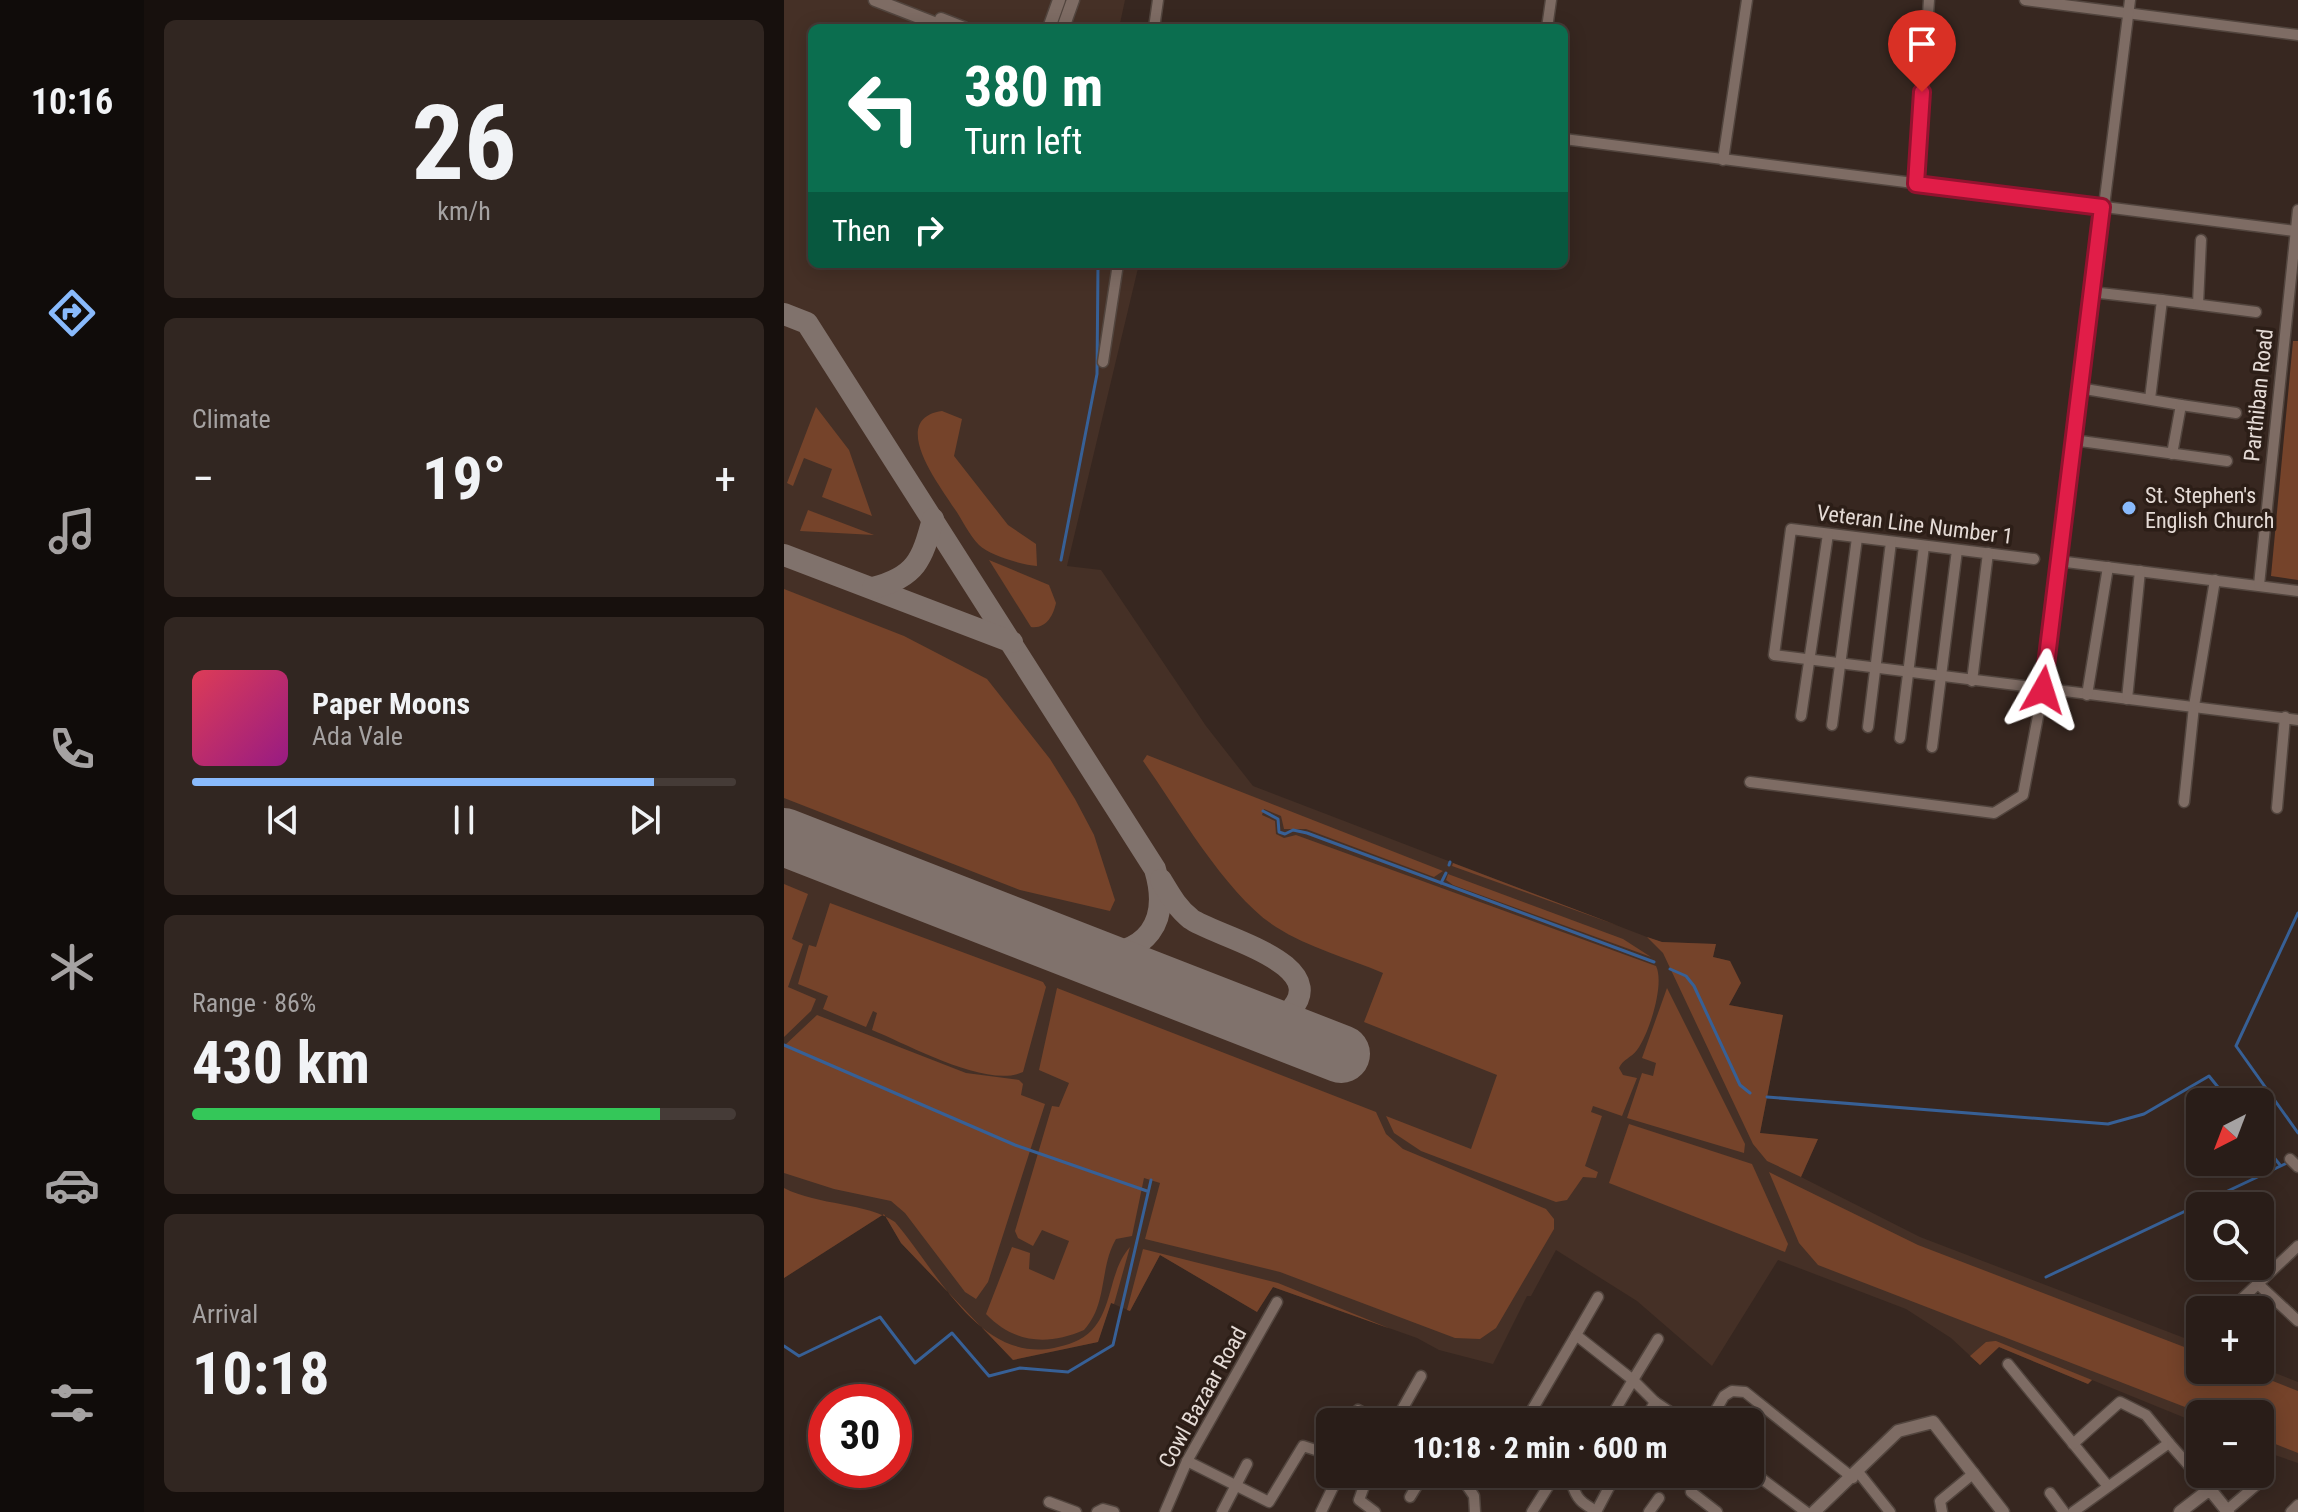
<!DOCTYPE html>
<meta charset="utf-8">
<style>
body{margin:0;font-family:"Roboto Condensed",sans-serif;background:#312621;color:#f1f3f6;height:100vh;display:flex;flex-direction:column;font-size:30px;white-space:nowrap}
*{box-sizing:border-box;margin:0}
p{font-size:26px;color:#a5a2a2}
.icon{flex:none;width:44px;height:44px;fill:none;stroke:currentColor;stroke-width:2;stroke-linecap:round;stroke-linejoin:round}
.map{position:relative;flex:1;overflow:hidden}
.details{display:flex;flex-direction:column;gap:20px;padding:20px;background:#17100d;width:640px}
.details>*{flex:none}
.guide{position:absolute;left:24px;top:24px;width:760px;height:244px;border-radius:12px;box-shadow:0 4px 20px #0003,0 0 0 2px #453b37;background:#0b6e4f;color:#fff;overflow:hidden}
.needle{width:52px;rotate:222deg}
.buttons{position:absolute;left:1402px;top:1088px;display:grid;gap:16px}
.buttons a{display:grid;place-items:center;width:88px;height:88px;border-radius:12px;background:#291d18;box-shadow:0 4px 20px #0003,0 0 0 2px #453b37;font-size:40px}
.speed{position:absolute;left:24px;top:1384px;display:flex;gap:16px;font-size:40px;font-weight:700;text-align:center}
.speed>*{display:grid;place-content:center;width:104px;height:104px;border-radius:50%;background:#291d18;box-shadow:0 4px 20px #0003,0 0 0 2px #453b37;line-height:1}
.speed .limit{border:12px solid #d22;background:#fff;color:#111}
.pin{position:absolute;display:grid;place-items:center;width:68px;height:68px;color:#fff;margin:-82px -34px;border-radius:50% 50% 50% 0;rotate:-45deg;box-shadow:0 0 8px #0007}
.pin .icon{rotate:45deg}
.me{position:absolute;width:88px;margin:-44px;rotate:6deg;stroke-linejoin:round;filter:drop-shadow(0 0 6px #0008)}
.turn{display:flex;align-items:center;gap:28px;height:168px;padding:0 24px;font-size:36px}
.turn .icon{width:104px;height:104px;stroke-width:2.5}
.turn b{display:block;font-size:56px;line-height:68px}
.then{display:flex;align-items:center;height:76px;padding:0 24px;background:#0003;gap:16px;font-size:30px}
.big{font-size:60px;font-weight:700;line-height:1.1}
.details .card{flex:1;display:flex;flex-direction:column;justify-content:center;gap:12px;min-width:0;padding:0 28px;border-radius:12px;background:#312621}
.details .dial{align-items:center;gap:0}
.dial b{font-size:104px;line-height:1}
.song{display:flex;align-items:center;gap:24px}
.cover{width:96px;height:96px;border-radius:12px;background:linear-gradient(135deg,hsl(350 70% 55%),hsl(310 70% 35%))}
.played{height:8px;border-radius:4px;background:linear-gradient(90deg,#89bafc 85%,#453b37 85%)}
.keys{display:flex;justify-content:space-around;direction:ltr}
.heat{display:flex;justify-content:space-between;align-items:center;font-size:44px;direction:ltr}
.charge{height:12px;border-radius:6px;background:linear-gradient(90deg,#34c759 86%,#453b37 0)}
.trip{position:absolute;left:532px;top:1408px;width:448px;height:80px;border-radius:12px;background:#291d18;box-shadow:0 4px 20px #0003,0 0 0 2px #453b37;font-weight:700;line-height:80px;text-align:center}
main{display:flex;flex:1;min-height:0}
.tabs{display:flex;flex-direction:column;width:144px;justify-content:space-around;align-items:center;background:#100c0a;color:#a5a2a2}
.tabs .icon{width:56px;height:56px}
.tabs .current{color:#89bafc}
.tabs b{font-size:36px;color:#f1f3f6}
.map>svg:first-child{display:block}
.built{fill:#453026}
.green{fill:#75432a}
.lines{fill:none;stroke-linecap:round;stroke-linejoin:round}
.stream{stroke:#376096;stroke-width:3}
.taxiway{stroke:#80726c;stroke-width:22}
.runway{stroke:#80726c;stroke-width:58}
.minor-casing{stroke:#52453e;stroke-width:13}
.tertiary-casing{stroke:#52453e;stroke-width:15}
.minor{stroke:#7e6c64;stroke-width:10}
.tertiary{stroke:#7e6c64;stroke-width:12}
.route-casing{stroke:#92132f;stroke-width:20}
.route{stroke:#e11d48;stroke-width:14}
.poi-dot{fill:#89bafc;stroke:#2c1e17;stroke-width:3}
.labels{text-anchor:middle;stroke-width:7;stroke-linejoin:round;paint-order:stroke}
.street-label{font-size:22px;fill:#e5dbd6;stroke:#2c1e17}
.poi-label{font-size:22px;fill:#e5dbd6;stroke:#2c1e17;text-anchor:start}
</style>
<main>
<nav class="tabs">
<b>10:16</b>
<svg class="icon current" aria-label="directions" viewBox="0 0 24 24"><path d="M12 3l9 9-9 9-9-9zM9 14v-3h6M13 9l2 2-2 2"/></svg>
<svg class="icon" aria-label="music" viewBox="0 0 24 24"><path d="M9 18V5l10-2v13"/><circle cx="6" cy="18" r="3"/><circle cx="16" cy="16" r="3"/></svg>
<svg class="icon" aria-label="phone" viewBox="0 0 24 24"><path d="M5 4h4l2 5-3 2q2 4 5 5l2-3 5 2v4C11 20 4 13 5 4z"/></svg>
<svg class="icon" aria-label="climate" viewBox="0 0 24 24"><path d="M12 3v18M4 7l16 10M4 17L20 7"/></svg>
<svg class="icon" aria-label="car" viewBox="0 0 24 24"><path d="M5 17H2v-5l4-1 3-4h7l3 4 3 1v5h-3M9 17h6M6 11h13"/><circle cx="7" cy="17" r="2"/><circle cx="17" cy="17" r="2"/></svg>
<svg class="icon" aria-label="filters" viewBox="0 0 24 24"><path d="M4 7h16M4 17h16"/><circle cx="9" cy="7" r="2"/><circle cx="15" cy="17" r="2"/></svg>
</nav>
<section class="details">
<div class="card dial"><b>26</b><p>km/h</p></div>
<div class="card"><p>Climate</p>
<div class="heat"><a>−</a><b class="big">19°</b><a>+</a></div>
</div>
<div class="card">
<div class="song"><i class="cover"></i><div><b>Paper Moons</b><p>Ada Vale</p></div></div>
<div class="played"></div>
<div class="keys"><svg class="icon" aria-label="previous" viewBox="0 0 24 24"><path d="M18 5L8 12l10 7zM5 5v14"/></svg><svg class="icon" aria-label="pause" viewBox="0 0 24 24"><path d="M8 5v14M16 5v14"/></svg><svg class="icon" aria-label="next" viewBox="0 0 24 24"><path d="M6 5l10 7-10 7zM19 5v14"/></svg></div>
</div>
<div class="card"><p>Range · 86%</p><b class="big">430 km</b><div class="charge"></div></div>
<div class="card"><p>Arrival</p><b class="big">10:18</b></div>
</section>
<div class="map">
<svg width="1514" height="1512" viewBox="0 0 1514 1512">
<rect width="100%" height="100%" fill="#372720"/>
<polygon class="built" points="0,0 341,0 335,28 28,28 28,264 355,264 283,566 317,570 422,726 469,786 863,937 878,942 932,944 929,957 946,961 957,983 945,1005 999,1015 976,1133 1034,1139 1017,1177 1136,1237 1416,1344 1416,1370 1476,1367 1514,1382 1514,1463 1476,1450 1476,1414 1416,1414 1416,1424 1308,1380 1304,1384 1215,1347 1196,1365 1167,1338 1122,1309 994,1260 928,1366 853,1301 772,1250 747,1296 743,1296 709,1364 655,1350 633,1338 489,1287 473,1312 376,1255 346,1311 327,1303 314,1342 229,1360 117,1243 100,1214 0,1278"/>
<g class="green">
<polygon points="1509,341 1514,341 1514,580 1487,576"/>
<polygon points="32,407 65,450 88,516 38,497 48,469 20,458 9,486 3,483"/>
<path d="M158 411 178 419 170 456 224 525 252 544 253 566C238 565 205 555 195 545 185 535 178 519 170 508 157 487 103 419 158 411Z"/>
<polygon points="24,510 90,535 16,531"/>
<path d="M205 560 265 585 272 603C269 616 262 629 247 627Z"/>
<polygon points="0,589 120,636 203,679 266,759 291,799 310,835 331,900 326,911 236,890 0,798"/>
<path d="M363 755 659 871 650 877 522 829H500L497 816 480 809 478 815 491 821 492 834 500 838 512 835 872 966C881 984 865 1034 853 1050 847 1058 839 1059 835 1068L839 1075 853 1078 838 1116 809 1106 807 1112 818 1116 801 1166 814 1172 812 1178 799 1177 783 1200 772 1202 637 1151 610 1133 602 1116 687 1149 713 1075 580 1022 599 973C564 958 525 948 492 927 443 896 393 809 359 761Z"/>
<polygon points="669,863 835,926 668,866"/>
<polygon points="664,874 839,939 867,957 669,885 662,880"/>
<polygon points="0,884 24,894 8,939 19,944 4,987 32,999 27,1011 0,1037"/>
<path d="M46 903 259 982 262 987 239 1072C203 1089 123 1044 88 1030L93 1013 89 1011 82 1027 39 1009 44 996 14 984 25 945 32 947Z"/>
<polygon points="863,937 878,942 932,944 929,957 946,961 957,983 945,1005 999,1015 976,1133 1034,1139 1017,1177 983,1161 969,1144 879,953"/>
<path d="M273 988 592 1112 602 1134 619 1149 762 1209 770 1219V1229L712 1328 696 1339 671 1338 496 1272 361 1239 376 1183 360 1178 348 1236 332 1239C315 1268 324 1304 300 1330 263 1346 230 1343 202 1314L228 1247 246 1253 245 1269 270 1280 285 1241 258 1230 249 1246 234 1238 231 1231 268 1106 275 1107 285 1083 255 1070Z"/>
<polygon points="883,988 961,1144 960,1153 843,1118 858,1073 869,1076 872,1063 858,1058"/>
<polygon points="33,1015 182,1073 235,1080 239,1084 237,1095 261,1104 204,1282 192,1299 181,1292 121,1213 107,1201 50,1189 0,1173 0,1046"/>
<polygon points="845,1124 968,1164 1004,1244 1001,1252 825,1183"/>
<polygon points="985,1172 1134,1245 1416,1353 1416,1370 1461,1370 1514,1391 1514,1453 1476,1438 1476,1414 1419,1414 1034,1265 1015,1243"/>
<path d="M0 1188C35 1206 82 1202 111 1222 152 1269 195 1363 270 1348 283 1345 298 1341 308 1330 329 1308 325 1270 346 1247L330 1304 327 1303 314 1342 229 1360 117 1243 100 1214 0 1278Z"/>
<polygon points="359,1249 494,1283 607,1329 489,1287 473,1312 376,1255 346,1311 343,1310"/>
<polygon points="1211,1341 1212,1341 1308,1380 1304,1384 1215,1347 1196,1365 1186,1356 1202,1342"/>
</g>
<g class="lines">
<g class="stream">
<polyline points="277,560 313,374 314,264"/>
<polyline points="479,811 494,819 495,832 501,834 509,830 523,833 870,962"/>
<polyline points="665,865 666,862"/>
<polyline points="657,883 662,873"/>
<polyline points="1514,913 1452,1046 1514,1133"/>
<polyline points="886,969 902,976 910,986 956,1085 966,1093"/>
<polyline points="0,1045 231,1145 363,1191"/>
<polyline points="983,1097 1324,1124 1360,1114 1425,1076 1446,1102"/>
<polyline points="1476,1140 1496,1165"/>
<polyline points="1262,1277 1503,1163"/>
<polyline points="0,1346 15,1356 96,1317 131,1363 168,1333 205,1376 236,1368 284,1372 329,1345 367,1180"/>
</g>
<g class="taxiway">
<path d="M0 314 23 323 371 869C387 923 363 955 306 955"/>
<polyline points="0,555 228,642"/>
<path d="M89 588C132 577 138 560 149 519"/>
<path d="M377 880C386 895 393 908 407 919 430 936 554 964 504 1013 496 1021 486 1022 476 1022"/>
</g>
<polyline class="runway" points="0,837 557,1054"/>
<g class="minor-casing">
<g id="minor">
<polyline points="1241,0 1514,35"/>
<polyline points="370,28 374,0"/>
<polyline points="763,28 767,0"/>
<polyline points="780,139 1511,231"/>
<polyline points="939,160 963,0"/>
<polyline points="1132,184 1145,0"/>
<polyline points="1307,292 1378,300 1366,399"/>
<polyline points="1378,300 1472,312"/>
<polyline points="1414,304 1417,240"/>
<polyline points="319,362 334,264"/>
<polyline points="1295,388 1397,405 1388,454"/>
<polyline points="1397,405 1452,413"/>
<polyline points="1289,440 1443,461"/>
<polyline points="1250,559 1007,529 990,655 1514,720"/>
<polyline points="1274,561 1514,591"/>
<polyline points="1475,585 1514,210"/>
<polyline points="1188,681 1204,553"/>
<polyline points="1303,695 1324,567"/>
<polyline points="1343,699 1356,571"/>
<polyline points="1017,716 1044,534"/>
<polyline points="1048,725 1073,538"/>
<polyline points="1084,727 1107,542"/>
<polyline points="1116,738 1140,546"/>
<polyline points="1148,747 1173,550"/>
<polyline points="966,782 1210,813 1239,795 1259,690 1346,0"/>
<polyline points="1400,802 1410,706 1431,580"/>
<polyline points="1493,808 1501,717"/>
<polyline points="1506,1159 1514,1167"/>
<polyline points="1474,1284 1514,1321"/>
<polyline points="814,1297 792,1335 849,1380 874,1339"/>
<polyline points="1446,1310 1514,1246"/>
<polyline points="1224,1364 1323,1485"/>
<polyline points="562,1422 574,1410 595,1422"/>
<polyline points="611,1422 637,1376"/>
<polyline points="741,1422 792,1335"/>
<polyline points="824,1422 849,1380 871,1402 901,1422"/>
<polyline points="860,1422 871,1402"/>
<polyline points="925,1422 940,1396 948,1391 961,1392 1069,1478"/>
<polyline points="1289,1444 1336,1402 1362,1415 1385,1443"/>
<polyline points="403,1461 485,1502 519,1446 538,1452 546,1449"/>
<polyline points="966,1470 1022,1512"/>
<polyline points="1075,1473 1106,1512"/>
<polyline points="675,1474 690,1496 691,1512"/>
<path d="M793 1474 788 1483C792 1499 798 1503 812 1511"/>
<polyline points="907,1492 933,1512"/>
<polyline points="1266,1493 1280,1512"/>
<polyline points="626,1497 640,1474"/>
<polyline points="265,1502 292,1512"/>
<polyline points="1442,1511 1477,1481"/>
<polyline points="313,1512 319,1509 330,1512"/>
<polyline points="381,1512 403,1461 493,1302"/>
<polyline points="438,1512 463,1464"/>
<polyline points="537,1512 552,1481 562,1475 580,1486 575,1500 591,1512"/>
<polyline points="748,1512 765,1485"/>
<polyline points="812,1512 832,1474"/>
<polyline points="865,1512 875,1498"/>
<polyline points="1158,1512 1156,1501 1190,1473"/>
<polyline points="1289,1512 1385,1443 1428,1492"/>
<polyline points="1507,1512 1514,1505"/>
</g>
</g>
<g class="tertiary-casing">
<g id="tertiary">
<polyline points="91,0 163,28"/>
<polyline points="157,19 180,28"/>
<polyline points="265,28 275,0"/>
<polyline points="279,28 289,0"/>
<polyline points="1030,1512 1114,1431 1149,1422 1219,1512"/>
<polyline points="1396,1512 1422,1492 1428,1492 1444,1512"/>
</g>
</g>
<use href="#minor" class="minor"/>
<use href="#tertiary" class="tertiary"/>
</g>
<g class="lines">
<g class="route-casing">
<polyline id="route" points="1138,92 1132,184 1318,207 1259,690"/>
</g>
<use href="#route" class="route"/>
</g>
<circle class="poi-dot" cx="1345" cy="508" r="8"/>
<g class="labels">
<g class="street-label">
<text transform="translate(1474 395) rotate(-84)" y="8">Parthiban Road</text>
<text transform="translate(1131 524) rotate(7)" y="8">Veteran Line Number 1</text>
<text transform="translate(418 1397) rotate(-61)" y="8">Cowl Bazaar Road</text>
</g>
<g class="poi-label">
<text x="1361" y="503">St. Stephen's<tspan x="1361" dy="25">English Church</tspan></text>
</g>
</g>
</svg>
<div class="buttons">
<a><svg class="needle" viewBox="-14 -14 28 28"><path d="M0-13l5 13h-10z" fill="#e53935"/><path d="M0 13l5-13h-10z" fill="#a5a2a2"/></svg></a>
<a><svg class="icon" aria-label="search" viewBox="0 0 24 24"><circle cx="10" cy="10" r="6"/><path d="M15 15l6 6"/></svg></a>
<a>+</a>
<a>−</a>
</div>
<div class="speed"><div class="limit">30</div></div>
<div class="pin" style="left:1138px;top:92px;background:#d93025"><svg class="icon" aria-label="arrive" viewBox="0 0 24 24"><path d="M6 21V4h12l-3 4 3 4H6"/></svg></div>
<svg class="me" style="left:1259px;top:690px" viewBox="-20 -20 40 40"><path d="M0-17L14 15 0 8-14 15z" fill="#e11d48" stroke="#fff" stroke-width="4"/></svg>
<div class="trip">10:18 · 2 min · 600 m</div>
<div class="guide">
<div class="turn"><svg class="icon" aria-label="left" viewBox="0 0 24 24"><path d="M17 20v-9H6M10 6l-5 5 5 5"/></svg><div><b>380 m</b>Turn left</div></div>
<div class="then">Then<svg class="icon" aria-label="right" viewBox="0 0 24 24"><path d="M7 20v-9h11M14 6l5 5-5 5"/></svg></div>
</div>
</div>
</main>
